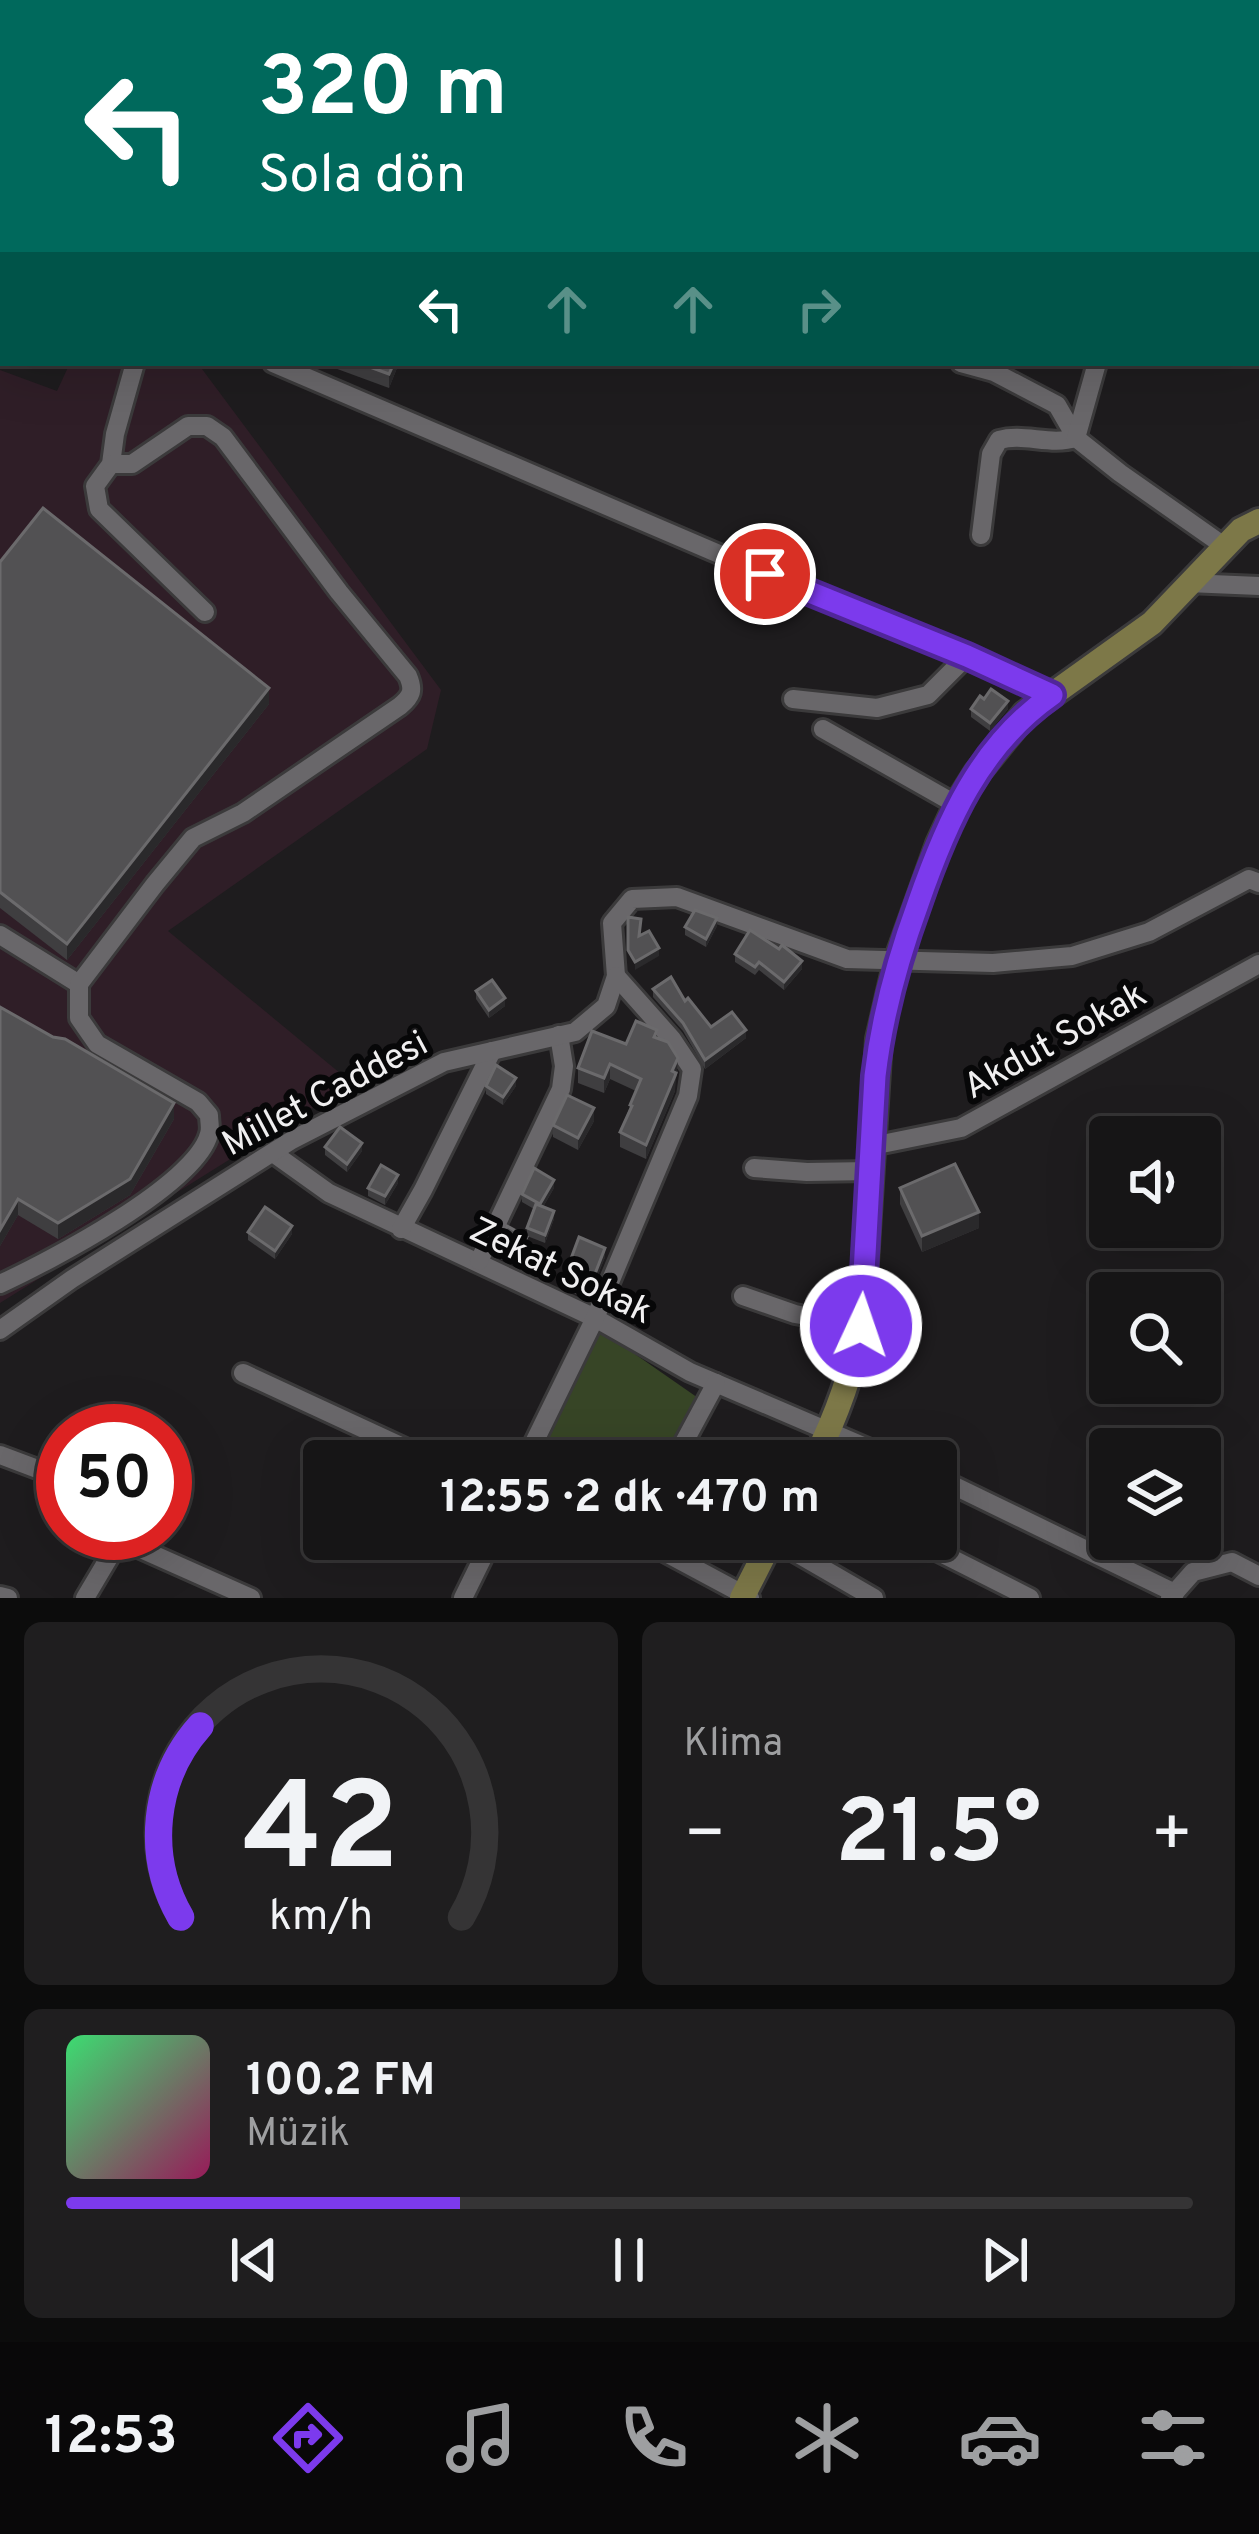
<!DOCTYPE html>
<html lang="tr">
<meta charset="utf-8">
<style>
body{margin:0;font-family:Overpass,sans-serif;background:#1f1e1f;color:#f1f3f6;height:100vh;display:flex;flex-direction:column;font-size:45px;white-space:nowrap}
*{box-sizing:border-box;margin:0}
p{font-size:39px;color:#9e9fa1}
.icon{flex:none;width:66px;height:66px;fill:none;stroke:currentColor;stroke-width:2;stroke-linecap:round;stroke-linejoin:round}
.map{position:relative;height:1598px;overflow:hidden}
.sheet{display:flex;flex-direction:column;gap:24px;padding:24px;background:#0c0c0c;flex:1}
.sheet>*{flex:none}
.top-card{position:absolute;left:0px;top:0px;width:1260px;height:366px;box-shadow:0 12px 48px #0002,0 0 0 3px #353435;background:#00695c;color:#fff;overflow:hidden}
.controls{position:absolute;left:1089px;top:1116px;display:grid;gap:24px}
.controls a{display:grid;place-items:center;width:132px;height:132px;border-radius:12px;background:#161516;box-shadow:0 12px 48px #0002,0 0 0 3px #353435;font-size:60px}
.speed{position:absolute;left:36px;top:1404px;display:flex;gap:24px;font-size:60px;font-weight:700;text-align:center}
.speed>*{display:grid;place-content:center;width:156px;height:156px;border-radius:50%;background:#161516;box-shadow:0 12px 48px #0002,0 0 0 3px #353435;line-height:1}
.speed .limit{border:18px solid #d22;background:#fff;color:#111}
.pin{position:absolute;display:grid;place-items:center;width:102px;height:102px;color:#fff;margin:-51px;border:6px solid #fff;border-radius:50%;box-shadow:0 3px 12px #0007}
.me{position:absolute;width:132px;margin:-66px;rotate:3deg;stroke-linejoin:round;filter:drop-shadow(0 0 9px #0008)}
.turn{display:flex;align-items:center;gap:42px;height:252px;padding:0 60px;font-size:54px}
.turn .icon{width:156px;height:156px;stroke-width:2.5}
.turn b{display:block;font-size:84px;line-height:102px}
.lanes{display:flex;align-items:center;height:114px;padding:0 60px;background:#0003;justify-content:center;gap:60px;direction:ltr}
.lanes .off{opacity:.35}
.big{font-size:90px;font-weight:700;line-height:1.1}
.sheet .tile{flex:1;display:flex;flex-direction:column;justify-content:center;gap:18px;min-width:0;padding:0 42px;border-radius:18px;background:#1f1e1f}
.sheet .dial{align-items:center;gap:0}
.dial svg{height:312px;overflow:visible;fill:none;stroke:#353435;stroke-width:7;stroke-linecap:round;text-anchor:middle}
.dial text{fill:#f1f3f6;stroke:none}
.song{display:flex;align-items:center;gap:36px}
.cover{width:144px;height:144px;border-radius:18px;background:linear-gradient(135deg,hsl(140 70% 55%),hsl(330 70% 35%))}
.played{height:12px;border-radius:6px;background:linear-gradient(90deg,#7c3aed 35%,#353435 35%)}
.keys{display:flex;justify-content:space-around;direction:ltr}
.heat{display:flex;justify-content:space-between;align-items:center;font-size:66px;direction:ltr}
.sheet .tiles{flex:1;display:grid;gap:24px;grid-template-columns:1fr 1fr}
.tile:last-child{grid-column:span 2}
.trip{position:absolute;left:303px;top:1440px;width:654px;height:120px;border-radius:12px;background:#161516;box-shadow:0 12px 48px #0002,0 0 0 3px #353435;font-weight:700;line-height:120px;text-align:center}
.tab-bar{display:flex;height:192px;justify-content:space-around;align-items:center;background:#090809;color:#9e9fa1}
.tab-bar .icon{width:84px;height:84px}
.tab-bar .current{color:#7c3aed}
.tab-bar b{font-size:54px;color:#f1f3f6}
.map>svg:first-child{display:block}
.industrial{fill:#2f1e27}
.green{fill:#374526}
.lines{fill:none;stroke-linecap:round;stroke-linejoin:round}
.minor-casing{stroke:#3b3a3b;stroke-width:24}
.major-casing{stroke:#3b3a3b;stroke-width:30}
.minor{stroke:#69676a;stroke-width:18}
.major{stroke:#7d7848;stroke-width:24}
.wall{fill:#3f3e40}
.shaded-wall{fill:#2a292b}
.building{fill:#525153;stroke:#6b6a6c;stroke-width:3}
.route-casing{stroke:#51269a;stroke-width:30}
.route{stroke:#7c3aed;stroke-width:21}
.labels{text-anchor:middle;stroke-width:12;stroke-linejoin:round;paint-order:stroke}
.street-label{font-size:36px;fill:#f0eff0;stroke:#070708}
</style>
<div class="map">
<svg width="1259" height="1598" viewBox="0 0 1259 1598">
<rect width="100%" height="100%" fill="#1e1c1e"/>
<g class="industrial">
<polygon points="0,0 436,0 434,3 3,3 3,250 0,249"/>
<polygon points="70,363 189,363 202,369 441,690 427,749 168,931 352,1083 0,1303 0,370 57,391"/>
</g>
<polygon class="green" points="599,1329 701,1400 668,1461 530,1461"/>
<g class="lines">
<g class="minor-casing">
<g id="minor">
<polyline points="1034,0 1036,3"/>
<polyline points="244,3 246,0"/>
<polyline points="539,3 540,0"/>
<polyline points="1257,180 1259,182"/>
<polyline points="0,274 3,275"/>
<polyline points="135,363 115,434 111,464 95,486 99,509 205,612"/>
<polyline points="273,363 852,611 967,656 1052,696"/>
<path d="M961 363 994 372 1057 405 1076 438C1050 446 1024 433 999 440L991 454 981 535"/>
<polyline points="1097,363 1076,438 1120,473 1224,546"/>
<polyline points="1188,583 1259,586"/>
<polyline points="793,699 877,708 928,695 967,656"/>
<polyline points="823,729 957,805"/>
<polyline points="0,935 79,984"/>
<polyline points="872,1146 961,1128 1259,964"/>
<polyline points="273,1153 329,1193 595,1318 690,1372 898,1461"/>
<polyline points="754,1168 807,1172 871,1171"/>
<polyline points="401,1229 423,1190 492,1051"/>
<polyline points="479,1261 561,1089 564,1066 559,1035"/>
<path d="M0 1284C48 1262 196 1185 209 1134 211 1128 209 1122 209 1115L198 1102 97 1044 79 1018V984L155 884 193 838 243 813 400 706C412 696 414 690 408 676L339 592 223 437 207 426H188L132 464H111"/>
<polyline points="743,1296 795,1314 861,1326"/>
<polyline points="0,1330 72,1279 292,1140 444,1062 575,1032 606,1006 616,976 612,923 632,899 677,897 847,959 993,963 1072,956 1149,932 1249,879 1259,883"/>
<polyline points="243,1373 433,1461"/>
<polyline points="0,1455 48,1473 52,1483 51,1500 63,1514"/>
<polyline points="525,1461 595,1318 688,1096 692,1069 672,1039 616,976"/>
<polyline points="674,1461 716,1383"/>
<polyline points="936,1477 1175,1593"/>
<polyline points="105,1533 251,1598"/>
<polyline points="640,1539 750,1598"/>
<polyline points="772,1539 874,1598"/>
<polyline points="913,1539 1030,1598"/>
<polyline points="0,1596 8,1598"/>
<polyline points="85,1598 120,1539"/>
<polyline points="463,1598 492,1539"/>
<polyline points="1170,1598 1193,1572 1232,1562 1259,1576"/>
</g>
</g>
<g class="major-casing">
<g id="major">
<path d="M814 1461C836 1417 852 1375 861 1326L879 1039 897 961 939 844 957 805 977 773 1025 714 1152 623 1241 530 1259 521"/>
<polyline points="742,1598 772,1539"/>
</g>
</g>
<use href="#minor" class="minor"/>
<use href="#major" class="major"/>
</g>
<g class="wall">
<polygon points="0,0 209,0 208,3 3,3 3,246 0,244"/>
<polygon points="321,363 399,363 389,388"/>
<polygon points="0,562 269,704 67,960 0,908"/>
<polygon points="984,699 1008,709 990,731 971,717 971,709"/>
<polygon points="717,926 706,947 685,935 685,927"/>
<polygon points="735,954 802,969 784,990 759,970 755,975 735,962"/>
<polygon points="653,989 685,1001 711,1027 746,1038 705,1069 683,1031 653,997"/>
<polygon points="476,991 505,1006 489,1018 476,999"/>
<polygon points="0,1007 174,1119 130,1195 58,1239 18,1215 0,1246"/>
<polygon points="657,1038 678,1072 675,1079 675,1091 646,1159 620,1147 620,1132 636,1091 610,1079 604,1093 578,1083 578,1068 626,1044"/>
<polygon points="486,1086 516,1086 503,1105 486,1094"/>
<polygon points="594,1121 578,1150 553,1137 553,1125"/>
<polygon points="325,1147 362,1151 347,1172 325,1155"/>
<polygon points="398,1183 385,1205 368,1196 368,1188"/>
<polygon points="554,1188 543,1207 554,1219 545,1243 527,1236 527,1228 534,1209 522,1202 522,1194"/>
<polygon points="900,1188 979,1228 922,1252 900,1204"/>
<polygon points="248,1232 292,1234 275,1259 248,1240"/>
<polygon points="527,1245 517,1266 496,1257 496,1249"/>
<polygon points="605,1257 588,1300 563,1288 563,1280"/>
</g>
<g class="shaded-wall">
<polygon points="394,363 399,363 389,388 389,374"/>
<polygon points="269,688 269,704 67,960 67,944"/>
<polygon points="1008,701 1008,709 990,731 990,723"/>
<polygon points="717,918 717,926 706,947 706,939"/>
<polygon points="659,948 659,956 635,970 635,962"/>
<polygon points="802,961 802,969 784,990 784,982"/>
<polygon points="505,998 505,1006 489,1018 489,1010"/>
<polygon points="746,1030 746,1038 705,1069 705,1060"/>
<polygon points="678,1058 675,1091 646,1159 646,1145"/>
<polygon points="610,1064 610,1079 604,1093 604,1078"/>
<polygon points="516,1078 516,1086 503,1105 503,1097"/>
<polygon points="174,1103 174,1119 130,1195 58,1239 58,1223"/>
<polygon points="594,1108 594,1121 578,1150 578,1138"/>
<polygon points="362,1143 362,1151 347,1172 347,1164"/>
<polygon points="398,1175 398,1183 385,1205 385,1196"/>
<polygon points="554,1180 554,1188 540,1212 540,1204"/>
<polygon points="18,1199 18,1215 0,1246 0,1230"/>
<polygon points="554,1211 554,1219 545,1243 545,1235"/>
<polygon points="979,1212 979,1228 922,1252 922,1236"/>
<polygon points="292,1226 292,1234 275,1259 275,1251"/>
<polygon points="527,1237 527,1245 517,1266 517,1258"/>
<polygon points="605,1248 605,1257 588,1300 588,1292"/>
</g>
<g class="building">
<polygon points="0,0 201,0 201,2 203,3 3,3 3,230 0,228"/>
<polygon points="397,0 423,0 421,3 395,3"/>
<polygon points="1097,0 1109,0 1112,3 1094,3"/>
<polygon points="359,363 394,363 389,374"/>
<polygon points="43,508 269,688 67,944 0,892 0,562"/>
<polygon points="991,689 1008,701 990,723 971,709 980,696 984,699"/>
<polygon points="695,910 717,918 706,939 685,927"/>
<polygon points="628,917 641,919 639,936 649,931 659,948 635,962 628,950"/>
<polygon points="750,930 779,949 782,945 802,961 784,982 759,962 755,967 735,954"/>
<polygon points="671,977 685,1001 688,998 711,1027 732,1012 746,1030 705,1060 683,1023 653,989"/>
<polygon points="492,980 505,998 489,1010 476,991"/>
<polygon points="0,1007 53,1037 65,1039 174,1103 130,1179 58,1223 18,1199 0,1230"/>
<polygon points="636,1021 657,1030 654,1037 668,1042 678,1058 672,1071 676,1073 675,1076 646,1145 620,1132 632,1106 630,1105 641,1079 610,1064 604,1078 578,1068 592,1031 626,1044"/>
<polygon points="496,1065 516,1078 503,1097 486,1086"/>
<polygon points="567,1095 594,1108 578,1138 553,1125"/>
<polygon points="340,1127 362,1143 347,1164 325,1147"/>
<polygon points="955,1164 979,1212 922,1236 900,1188"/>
<polygon points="381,1165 398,1175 385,1196 368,1188"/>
<polygon points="534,1168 554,1180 540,1204 522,1194"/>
<polygon points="536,1204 554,1211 545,1235 527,1228"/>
<polygon points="265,1207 292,1226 275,1251 248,1232"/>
<polygon points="507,1226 527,1237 517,1258 496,1249"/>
<polygon points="579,1237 605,1248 588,1292 563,1280"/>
</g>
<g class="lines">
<g class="route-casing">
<path id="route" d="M765 574 967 656 1052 695C979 746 946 823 918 904 897 961 882 1016 875 1076L861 1326"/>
</g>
<use href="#route" class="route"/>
</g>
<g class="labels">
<g class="street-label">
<text transform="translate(1054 1039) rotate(-29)" y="13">Akdut Sokak</text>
<text transform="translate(324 1092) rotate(-28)" y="13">Millet Caddesi</text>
<text transform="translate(562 1269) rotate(26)" y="13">Zekat Sokak</text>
</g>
</g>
</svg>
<div class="controls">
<a><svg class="icon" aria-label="sound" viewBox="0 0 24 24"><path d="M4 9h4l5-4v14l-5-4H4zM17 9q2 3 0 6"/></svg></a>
<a><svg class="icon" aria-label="search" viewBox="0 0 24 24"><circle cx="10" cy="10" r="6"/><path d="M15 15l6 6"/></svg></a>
<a><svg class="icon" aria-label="layers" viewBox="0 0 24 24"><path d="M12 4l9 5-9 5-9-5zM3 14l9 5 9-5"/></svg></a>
</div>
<div class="speed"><div class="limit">50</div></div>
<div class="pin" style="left:765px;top:574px;background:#d93025"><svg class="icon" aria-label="arrive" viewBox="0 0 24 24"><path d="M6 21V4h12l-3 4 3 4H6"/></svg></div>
<svg class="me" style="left:861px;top:1326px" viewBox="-20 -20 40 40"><circle r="17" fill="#7c3aed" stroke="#fff" stroke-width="3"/><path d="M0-11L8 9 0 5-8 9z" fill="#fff"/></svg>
<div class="trip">12:55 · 2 dk · 470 m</div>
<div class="top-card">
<div class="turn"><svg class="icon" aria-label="left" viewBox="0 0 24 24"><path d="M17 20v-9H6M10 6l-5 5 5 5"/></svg><div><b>320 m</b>Sola dön</div></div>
<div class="lanes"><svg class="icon" aria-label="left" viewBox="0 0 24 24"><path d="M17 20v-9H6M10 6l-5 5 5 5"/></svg><svg class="icon off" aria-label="ahead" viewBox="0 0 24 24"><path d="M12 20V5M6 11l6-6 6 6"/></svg><svg class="icon off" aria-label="ahead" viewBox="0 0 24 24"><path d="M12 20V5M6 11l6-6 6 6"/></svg><svg class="icon off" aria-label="right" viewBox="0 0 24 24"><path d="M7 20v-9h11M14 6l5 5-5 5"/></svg></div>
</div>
</div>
<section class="sheet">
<div class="tiles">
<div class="tile dial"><svg viewBox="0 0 100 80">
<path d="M14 69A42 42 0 1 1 86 69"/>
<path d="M14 69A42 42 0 0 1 19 20" stroke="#7c3aed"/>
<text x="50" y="56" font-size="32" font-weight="700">42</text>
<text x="50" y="72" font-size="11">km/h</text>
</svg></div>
<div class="tile"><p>Klima</p>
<div class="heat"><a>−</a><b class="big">21.5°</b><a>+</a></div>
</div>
<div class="tile">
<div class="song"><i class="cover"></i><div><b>100.2 FM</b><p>Müzik</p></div></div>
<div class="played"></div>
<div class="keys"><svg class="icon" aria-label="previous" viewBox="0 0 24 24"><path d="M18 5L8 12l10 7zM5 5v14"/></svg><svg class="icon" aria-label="pause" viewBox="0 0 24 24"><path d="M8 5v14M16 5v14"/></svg><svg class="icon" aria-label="next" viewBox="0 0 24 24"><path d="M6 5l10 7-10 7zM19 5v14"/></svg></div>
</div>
</div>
</section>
<nav class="tab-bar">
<b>12:53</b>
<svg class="icon current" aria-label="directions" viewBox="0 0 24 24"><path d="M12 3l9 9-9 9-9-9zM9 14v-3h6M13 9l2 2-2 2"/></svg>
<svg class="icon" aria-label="music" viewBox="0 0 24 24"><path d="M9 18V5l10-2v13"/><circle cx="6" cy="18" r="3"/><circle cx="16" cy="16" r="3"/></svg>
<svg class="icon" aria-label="phone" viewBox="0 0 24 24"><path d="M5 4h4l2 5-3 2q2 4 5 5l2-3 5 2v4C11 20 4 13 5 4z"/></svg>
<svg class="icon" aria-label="climate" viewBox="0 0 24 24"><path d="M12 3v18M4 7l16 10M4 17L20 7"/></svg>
<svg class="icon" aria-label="car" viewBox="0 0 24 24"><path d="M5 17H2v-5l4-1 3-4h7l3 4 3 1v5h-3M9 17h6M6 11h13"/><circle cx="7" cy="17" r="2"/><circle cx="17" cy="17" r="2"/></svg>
<svg class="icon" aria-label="filters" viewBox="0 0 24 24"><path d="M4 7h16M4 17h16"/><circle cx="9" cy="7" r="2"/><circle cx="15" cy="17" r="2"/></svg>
</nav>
